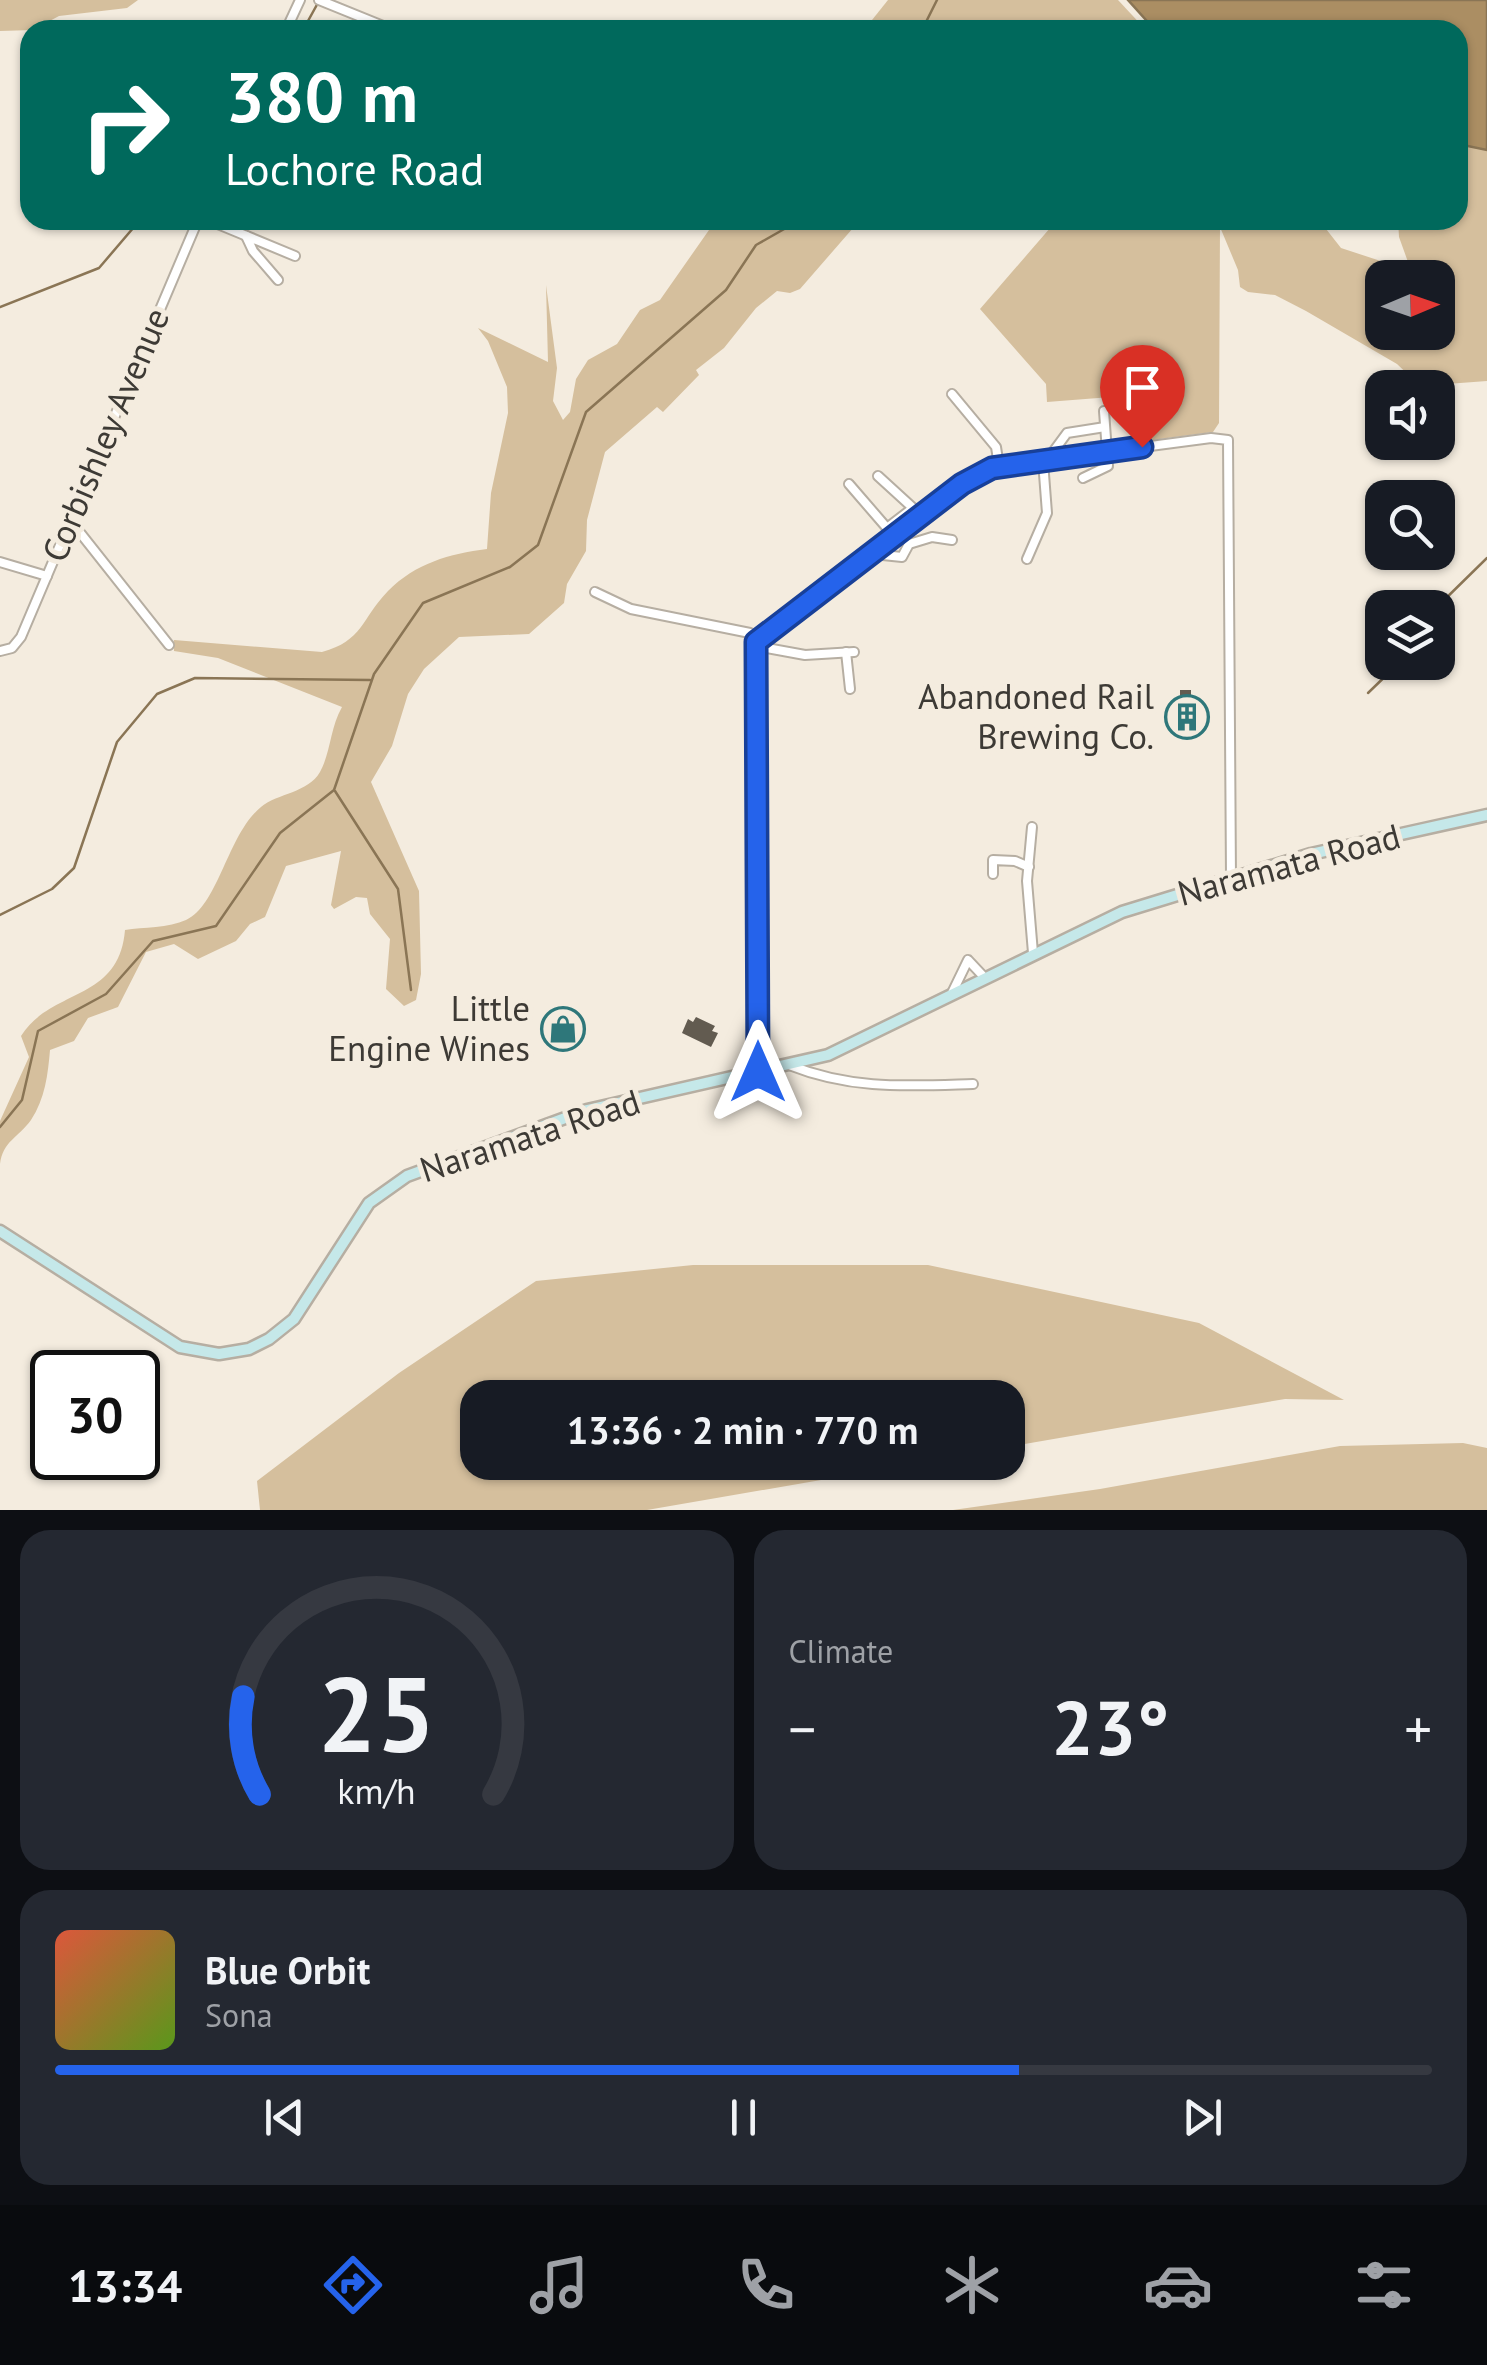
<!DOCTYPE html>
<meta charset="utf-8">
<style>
body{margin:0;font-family:"PT Sans",sans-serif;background:#242831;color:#f1f3f6;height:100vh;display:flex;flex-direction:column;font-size:38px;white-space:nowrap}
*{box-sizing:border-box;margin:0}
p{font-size:32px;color:#9ea1a6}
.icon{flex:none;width:55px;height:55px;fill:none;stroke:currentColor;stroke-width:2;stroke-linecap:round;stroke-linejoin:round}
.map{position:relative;height:1510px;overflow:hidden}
.drawer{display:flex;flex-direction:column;gap:20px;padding:20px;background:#0d0f14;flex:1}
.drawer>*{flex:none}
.hud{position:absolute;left:20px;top:20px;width:1448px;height:210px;border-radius:30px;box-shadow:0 2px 8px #0004;background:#00695c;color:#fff;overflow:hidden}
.needle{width:65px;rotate:88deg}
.fabs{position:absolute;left:1365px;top:260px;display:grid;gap:20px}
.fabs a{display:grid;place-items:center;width:90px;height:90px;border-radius:20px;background:#171b24;box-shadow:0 2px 8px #0004;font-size:50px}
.speed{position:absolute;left:30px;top:1350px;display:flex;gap:20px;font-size:50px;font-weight:700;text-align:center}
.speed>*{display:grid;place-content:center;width:130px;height:130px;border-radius:50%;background:#171b24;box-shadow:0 2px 8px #0004;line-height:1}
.speed .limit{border:5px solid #111;border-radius:15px;background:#fff;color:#111}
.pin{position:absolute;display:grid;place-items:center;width:85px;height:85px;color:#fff;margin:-102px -42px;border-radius:50% 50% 50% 0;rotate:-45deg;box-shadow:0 0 10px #0007}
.pin .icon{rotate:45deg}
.me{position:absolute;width:110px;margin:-55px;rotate:0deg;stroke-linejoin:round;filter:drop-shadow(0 0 8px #0008)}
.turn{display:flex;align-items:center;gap:35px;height:210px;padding:0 40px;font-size:45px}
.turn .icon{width:130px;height:130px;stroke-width:2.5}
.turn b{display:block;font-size:70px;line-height:85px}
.big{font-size:75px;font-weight:600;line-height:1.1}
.drawer .widget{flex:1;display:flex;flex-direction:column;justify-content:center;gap:15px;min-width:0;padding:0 35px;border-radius:30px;background:#242831}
.drawer .dial{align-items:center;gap:0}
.dial svg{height:260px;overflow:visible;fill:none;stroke:#363941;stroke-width:7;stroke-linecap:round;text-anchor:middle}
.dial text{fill:#f1f3f6;stroke:none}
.song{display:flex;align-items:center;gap:30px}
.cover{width:120px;height:120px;border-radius:15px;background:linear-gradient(135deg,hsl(10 70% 55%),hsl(90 70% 35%))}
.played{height:10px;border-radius:5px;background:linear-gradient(90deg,#2563eb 70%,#363941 70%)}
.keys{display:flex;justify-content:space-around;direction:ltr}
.heat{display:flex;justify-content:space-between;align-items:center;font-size:55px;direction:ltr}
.drawer .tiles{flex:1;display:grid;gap:20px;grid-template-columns:1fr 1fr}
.widget:last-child{grid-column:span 2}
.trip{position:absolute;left:460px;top:1380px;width:565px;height:100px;border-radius:30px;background:#171b24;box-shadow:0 2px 8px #0004;font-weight:600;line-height:100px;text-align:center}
.menu{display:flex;height:160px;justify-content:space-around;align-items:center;background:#090b0e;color:#9ea1a6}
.menu .icon{width:70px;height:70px}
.menu .active{color:#2563eb}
.menu b{font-size:45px;color:#f1f3f6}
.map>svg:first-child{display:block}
.green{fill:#d5bf9d;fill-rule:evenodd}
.water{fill:#ab8e63;stroke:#8a7555;stroke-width:2.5}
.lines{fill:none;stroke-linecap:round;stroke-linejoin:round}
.stream{stroke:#8a7555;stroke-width:2.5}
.building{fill:#625b50}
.street-casing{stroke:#b6aea2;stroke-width:12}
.secondary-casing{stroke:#b6aea2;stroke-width:15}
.street{stroke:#fff;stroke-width:8}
.secondary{stroke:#c5e8e9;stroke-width:10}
.route-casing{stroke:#184099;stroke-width:25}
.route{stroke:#2563eb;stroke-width:18}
.labels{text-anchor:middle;stroke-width:10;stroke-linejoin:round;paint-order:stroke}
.street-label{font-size:35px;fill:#3d3a35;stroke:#f4ecdf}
.poi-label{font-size:35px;fill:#3d3a35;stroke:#f4ecdf;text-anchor:end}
</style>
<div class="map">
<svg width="1487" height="1510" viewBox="0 0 1487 1510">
<rect width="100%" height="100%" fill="#f4ecdf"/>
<g class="green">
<polygon points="0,0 138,0 127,8 59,16 33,30 0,31"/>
<polygon points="888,0 1118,0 1146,30 864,30"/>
<path d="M1458 144 1487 150V381L1420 386 1397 364 1306 311 1275 295 1248 292 1240 287 1238 270 1220 227 1219 423 1213 432 1137 442 1135 404H1112L1111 397 1047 402 1046 384 980 309 1057 220H1319L1341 248 1402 268 1408 262 1399 237 1398 220H1458ZM1382 278H1438V332H1382Z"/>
<path d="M716 220H860L800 289 790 293 777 291 756 308 724 348 696 370 699 375 663 412 657 407 605 452 587 520 586 551 567 584 564 603 529 634 459 637 424 669 408 694 392 746 371 782 419 891 421 974 416 1000 404 1006 386 989 390 939 370 914 367 898 356 897 334 909 331 905 341 851 286 866 265 917 250 924 236 941 198 959 174 944 146 952 118 1007 88 1018 74 1041 50 1050C48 1074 45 1099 31 1120 18 1138 3 1141 0 1164V1121L29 1057 21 1036C51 988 119 1002 125 930 143 927 169 928 186 920 219 905 227 835 261 807 278 793 308 793 320 772 331 752 330 728 342 707L218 658 174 651V640L322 652C363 641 361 619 388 591 416 563 449 554 487 549L491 493 508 413 507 387 488 341 478 328 548 362 546 285 557 368 553 401 563 420 570 412 576 379 588 360 617 344 640 310 660 300Z"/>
<polygon points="693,1265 928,1265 1199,1323 1344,1400 1285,1399 1008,1447 1008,1398 478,1398 478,1462 919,1463 647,1510 260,1510 257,1481 399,1373 536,1281"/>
<polygon points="1463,1443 1487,1448 1487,1510 953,1510 1100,1489 1340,1446"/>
</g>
<polygon class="water" points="1128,0 1487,0 1487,150 1458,144 1458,30 1155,30"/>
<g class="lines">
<g class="stream">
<polyline points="303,30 319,1"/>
<polyline points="922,30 937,0"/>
<polyline points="0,307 99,268 140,220"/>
<polyline points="1436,608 1487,558"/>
<polyline points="1368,693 1400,662"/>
<polyline points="335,791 398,889 411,990"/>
<polyline points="0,915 52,889 74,868 117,742 157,694 195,678 370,680"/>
<polyline points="0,1127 22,1100 38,1031 106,994 153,941 216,926 280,833 334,790 374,674 423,603 510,567 538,545 586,412 726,290 756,245 800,220"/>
</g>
</g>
<g class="building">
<polygon points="1180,690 1191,690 1191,700 1198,700 1198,733 1176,733 1176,702 1180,702"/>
<polygon points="696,1017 715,1026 712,1031 718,1033 711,1047 682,1033 688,1019 693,1022"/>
</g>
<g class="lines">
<g class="street-casing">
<g id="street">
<polyline points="319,0 393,30"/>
<polyline points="286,30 300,0"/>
<polyline points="208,220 295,256"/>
<polyline points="246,236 253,251 278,280"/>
<polyline points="952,394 996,447 999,466"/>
<polyline points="1052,459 1053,452 1067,433 1105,427"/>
<polyline points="878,476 913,508 887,528 894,538"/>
<polyline points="1083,478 1108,466 1104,411"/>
<polyline points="849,484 887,528"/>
<polyline points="70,520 169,645"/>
<polyline points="873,554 902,557 909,544 932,537 952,540"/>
<polyline points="1027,559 1047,513 1043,461"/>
<polyline points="0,562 47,576"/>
<polyline points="595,592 631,609 750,633 756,642 961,484 992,467 1211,438 1228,440 1231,878"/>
<polyline points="756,642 758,1072"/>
<polyline points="756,646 805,655 854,652"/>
<polyline points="0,651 12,648 21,637 198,220"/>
<polyline points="846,652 850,689"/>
<polyline points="1032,827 1027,881 1033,953"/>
<polyline points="993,874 993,860 1015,861 1029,867"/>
<polyline points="952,993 968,960 984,977"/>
<path d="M789 1065C852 1090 906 1086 973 1084"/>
</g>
</g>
<g class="secondary-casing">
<polyline id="secondary" points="0,1231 180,1347 219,1354 249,1349 269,1339 294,1319 369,1203 407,1176 587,1110 828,1055 1122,912 1311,854 1487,815"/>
</g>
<use href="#street" class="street"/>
<use href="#secondary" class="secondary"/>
</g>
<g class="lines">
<g class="route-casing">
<polyline id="route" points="758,1072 756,642 962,484 992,468 1142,447"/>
</g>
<use href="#route" class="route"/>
</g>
<defs>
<g id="building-ring" transform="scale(2.25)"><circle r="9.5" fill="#f4ecdf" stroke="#2e777a" stroke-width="1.5"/><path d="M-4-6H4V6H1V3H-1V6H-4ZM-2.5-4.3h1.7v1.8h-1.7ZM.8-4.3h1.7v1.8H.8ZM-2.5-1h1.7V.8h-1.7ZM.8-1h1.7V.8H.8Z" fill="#2e777a"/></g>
<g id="shop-ring" transform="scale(2.25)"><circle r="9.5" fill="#f4ecdf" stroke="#2e777a" stroke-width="1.5"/><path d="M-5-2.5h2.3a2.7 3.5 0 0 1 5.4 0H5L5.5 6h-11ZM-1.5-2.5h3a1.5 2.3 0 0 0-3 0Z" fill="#2e777a"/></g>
</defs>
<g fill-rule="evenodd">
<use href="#building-ring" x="1187" y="717"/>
<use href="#shop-ring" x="563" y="1029"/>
</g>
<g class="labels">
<g class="street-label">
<text transform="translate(106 435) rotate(-67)" y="12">Corbishley Avenue</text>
<text transform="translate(1289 865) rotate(-15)" y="12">Naramata Road</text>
<text transform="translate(530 1136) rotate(-18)" y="12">Naramata Road</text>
</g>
<g class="poi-label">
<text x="1154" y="709">Abandoned Rail<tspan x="1154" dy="40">Brewing Co.</tspan></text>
<text x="530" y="1021">Little<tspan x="530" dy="40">Engine Wines</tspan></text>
</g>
</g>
</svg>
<div class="fabs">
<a><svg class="needle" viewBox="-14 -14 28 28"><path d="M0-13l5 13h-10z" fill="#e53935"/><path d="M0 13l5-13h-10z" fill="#9ea1a6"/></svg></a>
<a><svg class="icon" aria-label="sound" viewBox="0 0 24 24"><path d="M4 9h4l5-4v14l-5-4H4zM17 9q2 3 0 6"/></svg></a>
<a><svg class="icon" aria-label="search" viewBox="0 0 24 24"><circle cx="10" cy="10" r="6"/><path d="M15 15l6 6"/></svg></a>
<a><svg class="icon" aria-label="layers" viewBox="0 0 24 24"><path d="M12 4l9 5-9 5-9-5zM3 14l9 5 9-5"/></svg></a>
</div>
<div class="speed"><div class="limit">30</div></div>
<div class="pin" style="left:1142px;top:447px;background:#d93025"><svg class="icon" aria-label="arrive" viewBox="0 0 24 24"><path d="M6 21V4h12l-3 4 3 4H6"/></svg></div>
<svg class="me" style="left:758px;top:1072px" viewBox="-20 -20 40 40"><path d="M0-17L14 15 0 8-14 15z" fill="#2563eb" stroke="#fff" stroke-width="4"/></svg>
<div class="trip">13:36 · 2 min · 770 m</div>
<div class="hud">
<div class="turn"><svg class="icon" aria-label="right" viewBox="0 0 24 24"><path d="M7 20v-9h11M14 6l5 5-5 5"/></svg><div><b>380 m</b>Lochore Road</div></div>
</div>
</div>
<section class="drawer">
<div class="tiles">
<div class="widget dial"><svg viewBox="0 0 100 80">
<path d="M14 69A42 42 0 1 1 86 69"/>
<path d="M14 69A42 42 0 0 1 9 39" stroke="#2563eb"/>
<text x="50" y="56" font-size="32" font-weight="700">25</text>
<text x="50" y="72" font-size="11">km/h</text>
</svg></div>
<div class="widget"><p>Climate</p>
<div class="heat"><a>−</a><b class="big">23°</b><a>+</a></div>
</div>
<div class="widget">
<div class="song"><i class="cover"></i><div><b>Blue Orbit</b><p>Sona</p></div></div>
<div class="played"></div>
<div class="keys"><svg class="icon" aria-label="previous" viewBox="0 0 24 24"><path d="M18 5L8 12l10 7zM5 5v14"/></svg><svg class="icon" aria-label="pause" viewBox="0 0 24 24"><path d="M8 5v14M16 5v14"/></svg><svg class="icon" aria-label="next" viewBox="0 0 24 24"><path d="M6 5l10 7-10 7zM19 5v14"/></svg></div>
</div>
</div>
</section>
<nav class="menu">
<b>13:34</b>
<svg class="icon active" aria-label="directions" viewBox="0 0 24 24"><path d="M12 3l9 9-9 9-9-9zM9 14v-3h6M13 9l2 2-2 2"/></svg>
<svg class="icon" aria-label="music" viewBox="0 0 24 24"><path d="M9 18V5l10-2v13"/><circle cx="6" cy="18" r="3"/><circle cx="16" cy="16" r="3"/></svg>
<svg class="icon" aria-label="phone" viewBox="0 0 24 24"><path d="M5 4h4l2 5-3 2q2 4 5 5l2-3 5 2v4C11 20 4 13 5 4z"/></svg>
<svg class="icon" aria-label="climate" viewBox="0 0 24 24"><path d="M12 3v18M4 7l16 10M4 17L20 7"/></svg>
<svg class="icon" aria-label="car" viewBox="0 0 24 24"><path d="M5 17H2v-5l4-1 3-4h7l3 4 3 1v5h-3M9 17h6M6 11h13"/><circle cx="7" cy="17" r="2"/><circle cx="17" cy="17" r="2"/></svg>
<svg class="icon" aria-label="filters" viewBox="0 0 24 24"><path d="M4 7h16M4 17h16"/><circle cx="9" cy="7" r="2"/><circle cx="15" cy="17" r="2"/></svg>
</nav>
